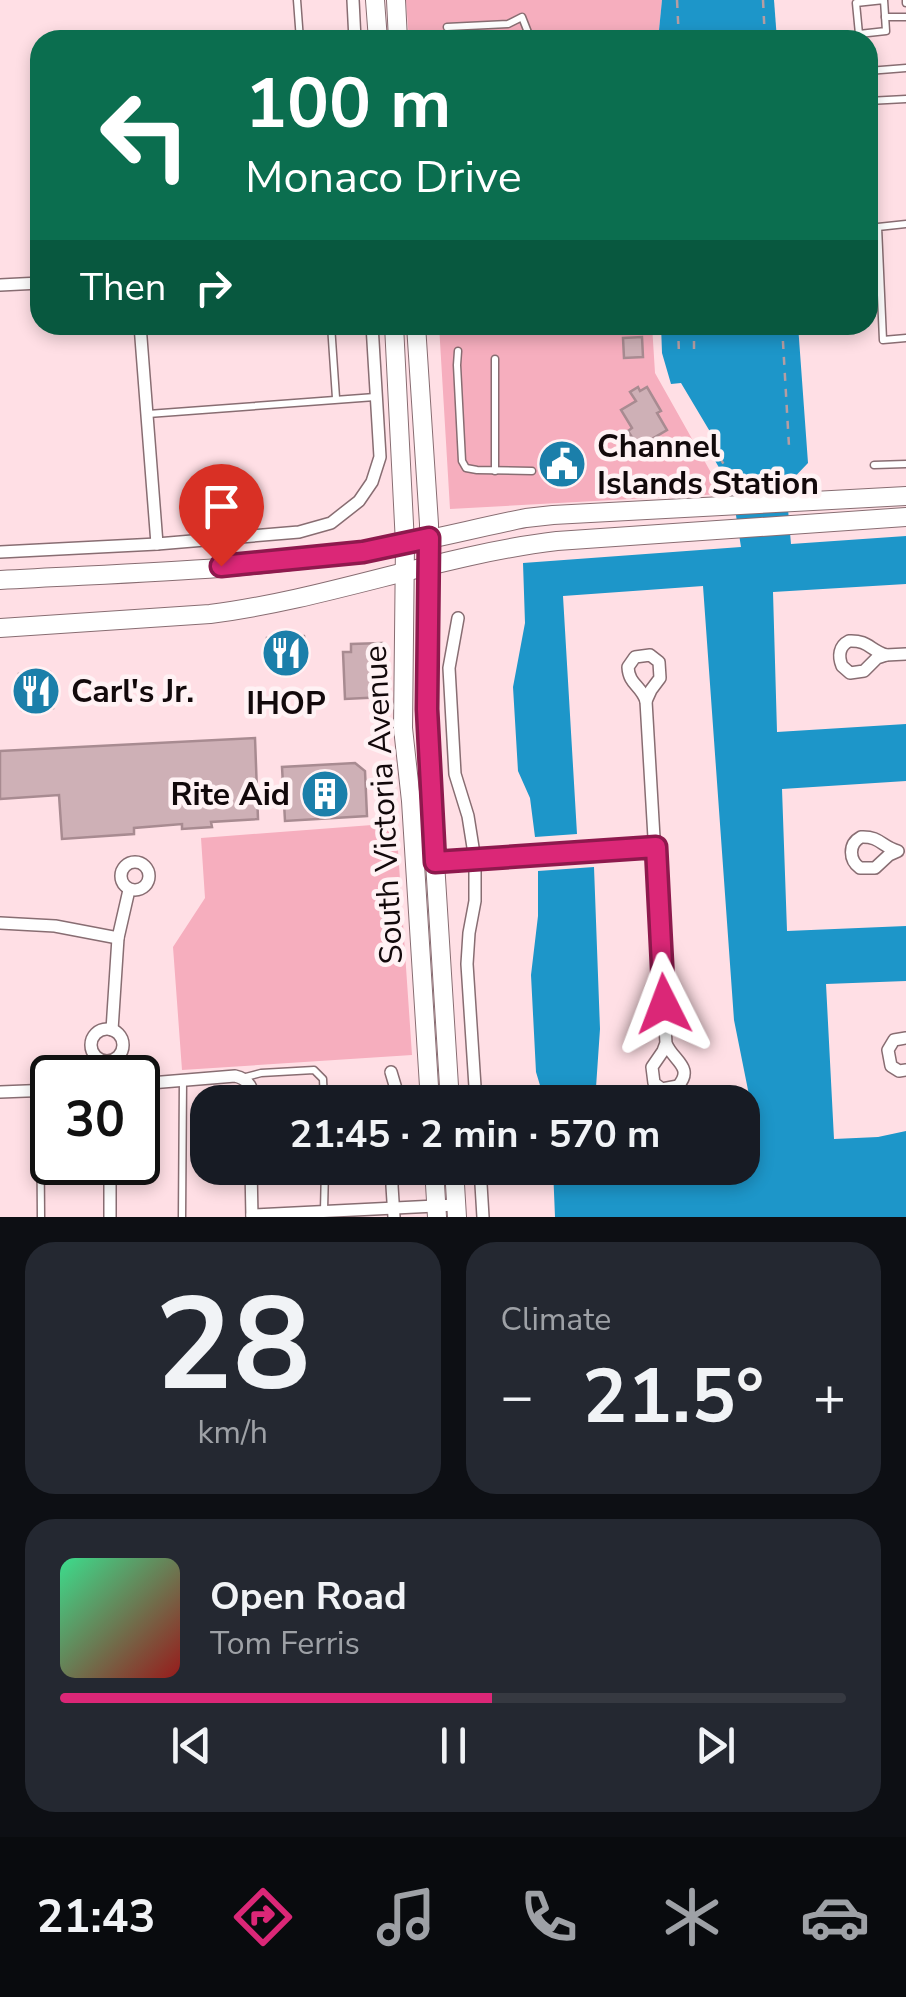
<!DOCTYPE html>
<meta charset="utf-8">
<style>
body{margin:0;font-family:"Nunito Sans",sans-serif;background:#242831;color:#f1f3f6;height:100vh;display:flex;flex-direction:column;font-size:38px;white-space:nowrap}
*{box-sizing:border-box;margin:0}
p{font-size:32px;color:#9ea1a6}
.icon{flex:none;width:55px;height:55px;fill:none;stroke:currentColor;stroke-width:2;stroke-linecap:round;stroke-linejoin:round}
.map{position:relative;height:1217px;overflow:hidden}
.drawer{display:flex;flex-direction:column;gap:25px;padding:25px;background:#0d0f14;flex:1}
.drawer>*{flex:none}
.guide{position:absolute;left:30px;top:30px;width:848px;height:305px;border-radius:30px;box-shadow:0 5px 15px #0003;background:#0b6e4f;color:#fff;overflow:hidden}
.speed{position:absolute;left:30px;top:1055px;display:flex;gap:20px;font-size:50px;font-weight:700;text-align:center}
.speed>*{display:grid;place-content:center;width:130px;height:130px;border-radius:50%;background:#171b24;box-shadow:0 5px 15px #0003;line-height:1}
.speed .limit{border:5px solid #111;border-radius:15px;background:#fff;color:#111}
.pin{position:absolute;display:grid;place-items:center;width:85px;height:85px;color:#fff;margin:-102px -42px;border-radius:50% 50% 50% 0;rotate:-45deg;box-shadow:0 0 10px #0007}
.pin .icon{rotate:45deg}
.me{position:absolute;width:110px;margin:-55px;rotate:357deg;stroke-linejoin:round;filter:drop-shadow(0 0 8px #0008)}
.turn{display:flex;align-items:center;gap:35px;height:210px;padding:0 50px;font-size:45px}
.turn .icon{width:130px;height:130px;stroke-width:2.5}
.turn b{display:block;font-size:70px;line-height:85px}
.then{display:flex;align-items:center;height:95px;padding:0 50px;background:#0003;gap:20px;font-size:38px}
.big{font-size:75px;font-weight:700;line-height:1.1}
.drawer .card{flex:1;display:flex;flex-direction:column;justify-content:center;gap:15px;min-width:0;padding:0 35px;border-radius:30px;background:#242831}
.drawer .dial{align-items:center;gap:0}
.dial b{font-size:130px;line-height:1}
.song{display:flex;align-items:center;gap:30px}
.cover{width:120px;height:120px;border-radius:15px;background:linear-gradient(135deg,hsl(150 70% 55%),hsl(0 70% 35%))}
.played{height:10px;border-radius:5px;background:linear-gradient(90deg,#db2777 55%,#363941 55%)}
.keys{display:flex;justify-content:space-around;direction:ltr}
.heat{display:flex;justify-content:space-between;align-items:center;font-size:55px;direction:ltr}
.drawer .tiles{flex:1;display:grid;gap:25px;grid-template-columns:1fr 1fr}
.card:last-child{grid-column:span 2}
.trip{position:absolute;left:190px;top:1085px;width:570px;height:100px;border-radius:30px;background:#171b24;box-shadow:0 5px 15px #0003;font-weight:700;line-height:100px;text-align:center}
.menu{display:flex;height:160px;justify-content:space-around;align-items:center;background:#090b0e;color:#9ea1a6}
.menu .icon{width:70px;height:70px}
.menu .active{color:#db2777}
.menu b{font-size:45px;color:#f1f3f6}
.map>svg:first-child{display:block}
.green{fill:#f6aebe}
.water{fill:#1d96c9}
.building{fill:#ceb0b6;stroke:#a88b91;stroke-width:2.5}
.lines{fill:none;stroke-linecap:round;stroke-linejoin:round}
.lane-casing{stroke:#886d72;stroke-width:9}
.street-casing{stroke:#886d72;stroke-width:14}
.secondary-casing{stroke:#886d72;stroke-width:20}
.path{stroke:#b69da2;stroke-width:2.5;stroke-dasharray:8 8;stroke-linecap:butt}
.lane{stroke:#fff;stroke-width:6}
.street{stroke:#fff;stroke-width:11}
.secondary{stroke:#fff;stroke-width:18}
.route-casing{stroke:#8e194d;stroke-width:25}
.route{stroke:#db2777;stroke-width:18}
.labels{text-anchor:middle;stroke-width:9;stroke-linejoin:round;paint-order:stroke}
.poi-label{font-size:32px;font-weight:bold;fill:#12090b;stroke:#fff2f4;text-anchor:start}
.street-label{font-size:32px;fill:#12090b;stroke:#fff2f4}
</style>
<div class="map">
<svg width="906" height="1217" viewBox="0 0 906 1217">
<rect width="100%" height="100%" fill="#ffdfe5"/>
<g class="green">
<polygon points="406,0 662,0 658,40 409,40"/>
<polygon points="439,325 652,325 655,373 723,494 450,509"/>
<polygon points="396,821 412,1055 182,1070 173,947 205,898 201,838 372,825"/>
</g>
<g class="water">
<polygon points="662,0 774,0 777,40 658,40"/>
<polygon points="661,325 798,325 808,463 786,486 791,544 906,536 906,584 773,592 777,732 906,724 906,781 782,789 787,931 906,926 906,981 826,984 834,1139 878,1137 906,1131 906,1217 555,1217 553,1168 742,1168 743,1147 753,1146 749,1095 734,1020 703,586 563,596 577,834 535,837 530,798 518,771 513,687 525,623 523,563 741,547 732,490 706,445 715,440 681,383 671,384 662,353"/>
<polygon points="594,867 600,1029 595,1102 545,1102 536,1072 531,975 538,916 538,871"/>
</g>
<g class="building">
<polygon points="642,337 643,357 624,358 623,338"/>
<polygon points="638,387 640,391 647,387 661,411 657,413 667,430 638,447 628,431 632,428 621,410 636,401 630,392"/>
<polygon points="304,636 306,651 302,652 302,667 273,668 273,659 267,660 267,638"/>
<polygon points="382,643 385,697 345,699 343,652 351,652 351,644"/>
<polygon points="50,672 53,708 22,710 19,674"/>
<polygon points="255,738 258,819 211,822 212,827 182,829 182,824 134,828 134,834 62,839 59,795 0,799 0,751"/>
<polygon points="355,763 365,771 367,816 285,821 282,767"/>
</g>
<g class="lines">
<g class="lane-casing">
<g id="lane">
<polyline points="297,0 300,40"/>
<polygon points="884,0 886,31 859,34 856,3"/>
<polyline points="906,0 906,3"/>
<polyline points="885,17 906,17"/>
<polyline points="447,27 508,24 522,17 531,40"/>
<polyline points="868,71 906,68"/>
<polyline points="868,101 906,99"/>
<polyline points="906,224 878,227 883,340 906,338"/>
<polyline points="331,325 336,398"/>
<polyline points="458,351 457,365 462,461 466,468 477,470 532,471"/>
<polyline points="495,359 495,471"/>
<polyline points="148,414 375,397"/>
<polyline points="874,465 906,464"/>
<polyline points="242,1078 261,1073 314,1070 323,1079 324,1102"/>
<polyline points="40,1091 41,1217"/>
<polyline points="324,1211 325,1168"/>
<polyline points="182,1217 183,1080"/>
</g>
</g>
<g class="street-casing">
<g id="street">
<polyline points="353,0 355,40"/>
<polyline points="0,285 40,283"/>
<polyline points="140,325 157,544 299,532 331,523 359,501 372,482 380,457 372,325"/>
<polyline points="0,552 157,544"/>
<polyline points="458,618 449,668 455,774 468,816 475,860 475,901 469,933 467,964 476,1102"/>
<path d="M849 641C868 640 870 650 886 655L877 658 864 671 850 673 842 666C838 656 839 646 849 641Z"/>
<path d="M650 655 659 662 660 678 651 690 646 701C641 685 629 685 628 667L635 657Z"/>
<polyline points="886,655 906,654"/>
<path d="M646 701 666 1043C672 1060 695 1067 678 1086L662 1089 654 1083 652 1067 663 1051 666 1043"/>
<path d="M861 837C880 836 882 847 898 851L889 855 875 868H860C849 860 848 844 861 837Z"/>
<circle cx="135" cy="876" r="14"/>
<polyline points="415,863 655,847"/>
<polyline points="0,923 55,926 118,938"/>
<circle cx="107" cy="1045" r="16"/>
<polyline points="112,1030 118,938 129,890"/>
<polyline points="906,1038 894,1040 888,1050 891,1066 899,1071 906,1070"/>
<polyline points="391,1072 400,1102"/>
<path d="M138 1084 235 1076C249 1079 254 1089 253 1102"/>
<polyline points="0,1092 52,1090"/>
<polyline points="251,1168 252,1217"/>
<polyline points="393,1168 392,1186 394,1217"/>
<polyline points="480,1168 483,1217"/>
<polyline points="252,1215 456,1205"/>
<polyline points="110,1217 110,1162"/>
</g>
</g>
<g class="secondary-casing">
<g id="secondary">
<polyline points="375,0 378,40"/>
<polyline points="396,0 398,40"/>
<polyline points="394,325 405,544 403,728 411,801 430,1102"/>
<polyline points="416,325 429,524 427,734 450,1102"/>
<path d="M0 580C120 573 241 571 360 552 416 544 471 529 526 518L553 515 906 496"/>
<path d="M0 628 210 614C328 599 440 555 557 541L906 517"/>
<polyline points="434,1168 437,1217"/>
<polyline points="454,1168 457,1217"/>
</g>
</g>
<g class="path">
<polyline points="677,0 679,40"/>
<polyline points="763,0 765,40"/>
<polyline points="678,325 679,355"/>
<polyline points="694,325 694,351"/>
<polyline points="782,325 789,446"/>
<polyline points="711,443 729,473"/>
</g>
<use href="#lane" class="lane"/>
<use href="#street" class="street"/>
<use href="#secondary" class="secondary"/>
</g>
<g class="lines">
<g class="route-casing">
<polyline id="route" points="221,566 363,552 429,538 427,709 435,862 656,847 664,1004"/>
</g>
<use href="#route" class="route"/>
</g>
<defs>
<g id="civic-disc" transform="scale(2.5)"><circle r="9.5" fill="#1b7faa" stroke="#fff2f4"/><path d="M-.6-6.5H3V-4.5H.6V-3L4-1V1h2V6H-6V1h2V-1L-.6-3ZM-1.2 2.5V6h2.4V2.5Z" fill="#fff"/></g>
<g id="restaurant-disc" transform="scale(2.5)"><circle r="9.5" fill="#1b7faa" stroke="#fff2f4"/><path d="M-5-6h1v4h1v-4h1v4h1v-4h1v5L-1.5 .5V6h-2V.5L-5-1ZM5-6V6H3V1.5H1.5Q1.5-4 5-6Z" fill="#fff"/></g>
<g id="building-disc" transform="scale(2.5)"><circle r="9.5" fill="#1b7faa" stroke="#fff2f4"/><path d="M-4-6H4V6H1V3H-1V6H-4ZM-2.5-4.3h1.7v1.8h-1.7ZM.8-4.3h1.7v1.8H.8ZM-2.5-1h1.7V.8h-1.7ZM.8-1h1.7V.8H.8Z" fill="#fff"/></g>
</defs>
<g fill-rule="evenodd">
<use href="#civic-disc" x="562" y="464"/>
<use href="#restaurant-disc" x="286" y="653"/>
<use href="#restaurant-disc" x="36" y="691"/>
<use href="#building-disc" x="325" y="794"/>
</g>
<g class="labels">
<g class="poi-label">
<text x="597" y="457">Channel<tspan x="597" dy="37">Islands Station</tspan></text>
<text x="71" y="702">Carl's Jr.</text>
<text x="286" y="714" text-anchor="middle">IHOP</text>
<text x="290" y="805" text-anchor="end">Rite Aid</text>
</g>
<g class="street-label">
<text transform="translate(383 805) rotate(-93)" y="11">South Victoria Avenue</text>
</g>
</g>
</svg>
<div class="speed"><div class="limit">30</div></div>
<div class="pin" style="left:221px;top:566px;background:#d93025"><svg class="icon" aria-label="arrive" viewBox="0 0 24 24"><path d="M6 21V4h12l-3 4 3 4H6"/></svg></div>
<svg class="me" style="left:664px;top:1004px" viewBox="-20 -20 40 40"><path d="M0-17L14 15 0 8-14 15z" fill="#db2777" stroke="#fff" stroke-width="4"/></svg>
<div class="trip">21:45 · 2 min · 570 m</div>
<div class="guide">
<div class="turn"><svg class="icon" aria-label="left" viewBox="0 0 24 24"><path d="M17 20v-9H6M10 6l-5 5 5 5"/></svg><div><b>100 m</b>Monaco Drive</div></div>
<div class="then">Then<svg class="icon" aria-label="right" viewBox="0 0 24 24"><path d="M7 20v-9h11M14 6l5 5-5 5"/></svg></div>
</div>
</div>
<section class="drawer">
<div class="tiles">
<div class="card dial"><b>28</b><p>km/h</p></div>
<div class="card"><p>Climate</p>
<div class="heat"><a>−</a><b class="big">21.5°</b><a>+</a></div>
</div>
<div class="card">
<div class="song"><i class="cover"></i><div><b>Open Road</b><p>Tom Ferris</p></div></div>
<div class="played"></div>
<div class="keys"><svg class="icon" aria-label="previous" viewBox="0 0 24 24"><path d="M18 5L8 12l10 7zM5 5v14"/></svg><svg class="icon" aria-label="pause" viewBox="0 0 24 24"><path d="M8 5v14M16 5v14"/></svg><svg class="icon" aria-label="next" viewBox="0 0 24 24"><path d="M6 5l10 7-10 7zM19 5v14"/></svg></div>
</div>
</div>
</section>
<nav class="menu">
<b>21:43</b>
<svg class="icon active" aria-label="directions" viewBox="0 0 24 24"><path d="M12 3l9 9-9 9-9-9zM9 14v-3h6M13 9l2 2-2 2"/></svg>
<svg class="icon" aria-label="music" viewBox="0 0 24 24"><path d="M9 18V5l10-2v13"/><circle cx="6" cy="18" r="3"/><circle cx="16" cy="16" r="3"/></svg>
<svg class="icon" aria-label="phone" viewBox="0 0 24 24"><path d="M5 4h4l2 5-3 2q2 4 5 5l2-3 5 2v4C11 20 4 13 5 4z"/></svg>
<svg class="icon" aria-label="climate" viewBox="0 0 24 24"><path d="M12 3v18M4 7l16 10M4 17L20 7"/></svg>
<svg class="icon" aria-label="car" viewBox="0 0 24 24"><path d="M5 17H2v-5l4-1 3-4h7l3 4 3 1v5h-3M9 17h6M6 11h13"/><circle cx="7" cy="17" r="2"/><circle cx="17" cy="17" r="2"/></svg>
</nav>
